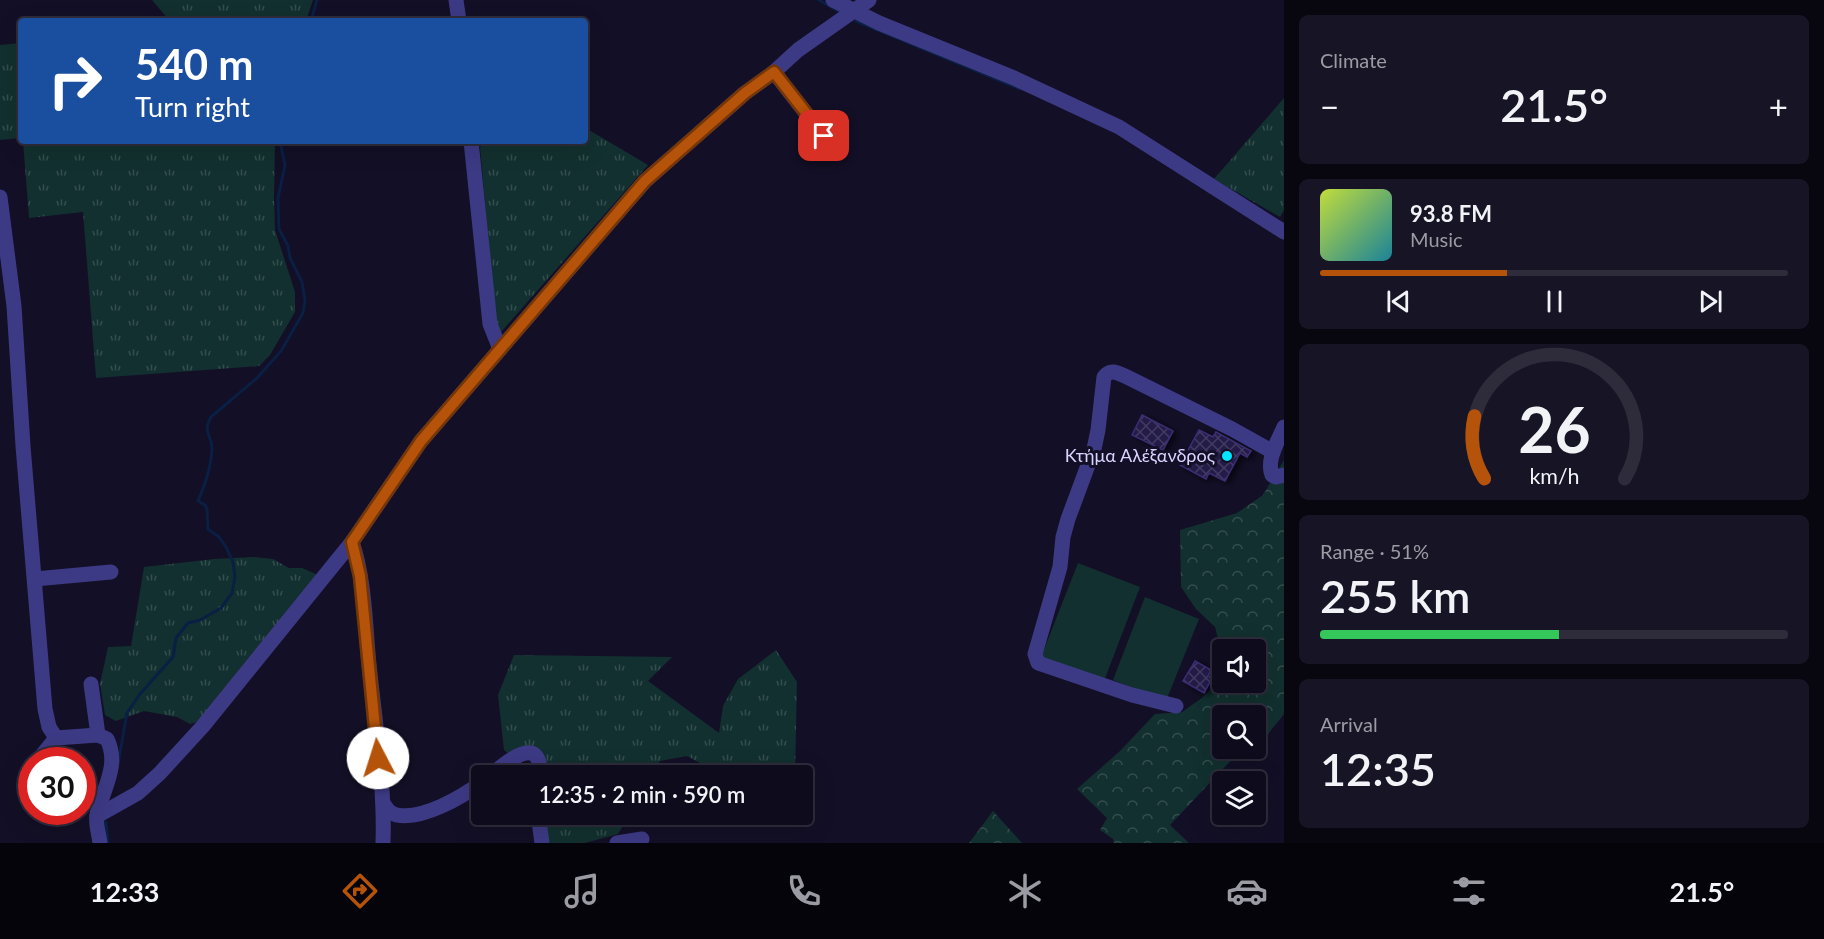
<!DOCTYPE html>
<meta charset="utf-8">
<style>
body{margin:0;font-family:Lato,sans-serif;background:#171425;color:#f1f3f6;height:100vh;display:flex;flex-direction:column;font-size:22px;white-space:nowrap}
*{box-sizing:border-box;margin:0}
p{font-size:20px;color:#9b9ba3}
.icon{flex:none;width:33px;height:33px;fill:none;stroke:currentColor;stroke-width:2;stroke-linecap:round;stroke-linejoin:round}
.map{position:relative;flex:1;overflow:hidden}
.panel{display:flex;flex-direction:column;gap:15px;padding:15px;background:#08060f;width:540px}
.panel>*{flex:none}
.banner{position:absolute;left:18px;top:18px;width:570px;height:126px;border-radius:6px;box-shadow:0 6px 24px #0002,0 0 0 2px #2e2b3b;background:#1a4fa0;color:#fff;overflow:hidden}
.tools{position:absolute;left:1212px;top:639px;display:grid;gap:12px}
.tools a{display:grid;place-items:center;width:54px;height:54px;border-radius:6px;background:#0e0b1c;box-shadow:0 6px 24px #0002,0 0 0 2px #2e2b3b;font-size:30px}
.speed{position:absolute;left:18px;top:747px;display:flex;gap:12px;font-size:30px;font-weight:700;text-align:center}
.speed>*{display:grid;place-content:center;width:78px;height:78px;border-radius:50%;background:#0e0b1c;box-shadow:0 6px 24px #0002,0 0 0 2px #2e2b3b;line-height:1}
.speed .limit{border:9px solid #d22;background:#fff;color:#111}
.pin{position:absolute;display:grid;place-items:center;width:51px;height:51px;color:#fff;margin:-26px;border-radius:12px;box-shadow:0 3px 9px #0006}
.me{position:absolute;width:66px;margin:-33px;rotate:355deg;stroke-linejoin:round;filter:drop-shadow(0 0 4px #0008)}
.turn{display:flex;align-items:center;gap:21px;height:126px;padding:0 18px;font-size:27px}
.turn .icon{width:78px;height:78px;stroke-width:2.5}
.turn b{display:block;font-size:42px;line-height:51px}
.big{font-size:45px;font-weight:600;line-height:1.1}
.panel .card{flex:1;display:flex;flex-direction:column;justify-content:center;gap:9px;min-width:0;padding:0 21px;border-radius:9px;background:#171425}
.panel .dial{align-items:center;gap:0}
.dial svg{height:156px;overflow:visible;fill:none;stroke:#2e2b3b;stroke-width:7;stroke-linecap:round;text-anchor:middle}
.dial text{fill:#f1f3f6;stroke:none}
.song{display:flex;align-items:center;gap:18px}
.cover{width:72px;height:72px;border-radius:9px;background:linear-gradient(135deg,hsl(70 70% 55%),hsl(190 70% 35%))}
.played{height:6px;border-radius:3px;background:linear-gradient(90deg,#b45309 40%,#2e2b3b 40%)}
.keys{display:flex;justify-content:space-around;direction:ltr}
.heat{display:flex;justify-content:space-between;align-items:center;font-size:33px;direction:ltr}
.charge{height:9px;border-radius:4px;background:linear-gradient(90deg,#34c759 51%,#2e2b3b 0)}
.trip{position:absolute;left:471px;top:765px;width:342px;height:60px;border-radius:6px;background:#0e0b1c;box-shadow:0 6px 24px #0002,0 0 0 2px #2e2b3b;font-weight:600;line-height:60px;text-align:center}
.menu{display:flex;height:96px;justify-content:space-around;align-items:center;background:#06040b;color:#9b9ba3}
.menu .icon{width:42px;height:42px}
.menu .selected{color:#b45309}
.menu b{font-size:27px;color:#f1f3f6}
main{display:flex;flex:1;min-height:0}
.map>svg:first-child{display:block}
.grass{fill:url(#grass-tufts)}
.forest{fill:url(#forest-crowns)}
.garden{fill:#12302f}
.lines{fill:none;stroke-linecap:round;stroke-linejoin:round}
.stream{stroke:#0a1f44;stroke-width:3}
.building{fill:url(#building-cross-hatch);stroke:#3b2d73;stroke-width:1.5;filter:url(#shadow)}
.minor{stroke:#3d3a85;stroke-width:15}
.route-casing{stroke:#753606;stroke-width:15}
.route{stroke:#b45309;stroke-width:10}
.poi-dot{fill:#00e5ff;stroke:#130f26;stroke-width:2}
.labels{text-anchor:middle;stroke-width:6;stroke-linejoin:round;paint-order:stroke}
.poi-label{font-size:18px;fill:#d9d4ff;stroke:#130f26;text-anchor:end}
</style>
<main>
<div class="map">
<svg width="1284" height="843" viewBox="0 0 1284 843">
<defs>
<pattern id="grass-tufts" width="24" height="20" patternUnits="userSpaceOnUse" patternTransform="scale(1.5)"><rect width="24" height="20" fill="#12302f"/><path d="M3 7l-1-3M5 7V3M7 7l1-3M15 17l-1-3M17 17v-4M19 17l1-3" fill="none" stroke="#344d4e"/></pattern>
<pattern id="forest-crowns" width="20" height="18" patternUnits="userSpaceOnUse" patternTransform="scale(1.5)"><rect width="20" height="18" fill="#12302f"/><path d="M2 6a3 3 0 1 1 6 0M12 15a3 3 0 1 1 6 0" fill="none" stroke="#344d4e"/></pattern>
<pattern id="building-cross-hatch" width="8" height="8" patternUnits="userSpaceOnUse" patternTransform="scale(1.5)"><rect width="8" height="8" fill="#241b47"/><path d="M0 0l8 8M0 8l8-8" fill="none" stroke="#433b63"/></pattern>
<filter id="shadow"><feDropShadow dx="4.5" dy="2.5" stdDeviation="3" flood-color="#0009"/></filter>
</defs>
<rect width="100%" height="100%" fill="#130f26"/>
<g class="grass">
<polygon points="152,0 313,0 306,21 170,21"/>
<polygon points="21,43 21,138 0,140 0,45"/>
<polygon points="1284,98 1284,210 1280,217 1214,179"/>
<path d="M585 130H589L648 165 501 332 496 325 480 147C494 136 564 141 585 141Z"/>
<polygon points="23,141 275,141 274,197 275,230 295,292 295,312 270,355 259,366 96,378 83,212 29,218"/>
<polygon points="253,557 273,559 289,568 302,568 318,575 200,721 190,724 177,717 144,711 116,721 105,715 100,684 108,647 131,646 144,567 214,559"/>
<polygon points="776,650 797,682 795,775 715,775 713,770 687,756 660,761 649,775 545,775 545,762 510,755 504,750 498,695 514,655 672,657 648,681 719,733 723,706 738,679"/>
<polygon points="546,815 629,815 618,834 585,843 551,843 546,841"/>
</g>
<g class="forest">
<polygon points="1284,460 1284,714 1264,739 1256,744 1256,716 1222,716 1222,748 1247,749 1238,753 1170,825 1189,843 1114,843 1113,839 1100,830 1107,818 1077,789 1120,751 1155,714 1182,712 1202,698 1218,682 1222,655 1222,682 1256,682 1256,650 1222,650 1222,654 1215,627 1196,609 1181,587 1180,530 1237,513 1263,495"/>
<polygon points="993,811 1022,843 969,843"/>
</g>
<g class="garden">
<polygon points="1078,563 1140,587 1104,681 1041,657"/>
<polygon points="1145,597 1199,619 1166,701 1113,680"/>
</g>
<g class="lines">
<g class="stream">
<polyline points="819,0 838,11"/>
<polyline points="311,21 317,0"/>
<polyline points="856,21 1020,89"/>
<path d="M118 764 127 713 140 694 173 657 176 638 188 623 200 620 221 608 232 593 235 577 233 562 226 547 219 537 208 529 207 509 205 505 198 501C205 484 211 468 212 449 212 434 202 434 211 417L257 378 281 351 303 313 305 301 302 282 290 258 288 246 279 229 278 198 285 165 280 141"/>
<polyline points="106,822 108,843"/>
</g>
</g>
<g class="building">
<polygon points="1142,415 1173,431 1163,450 1132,435"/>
<polygon points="1199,430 1213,437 1216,432 1251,451 1247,457 1240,453 1225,481 1209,473 1206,479 1180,465"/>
<polygon points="1195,661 1211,670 1208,676 1212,678 1204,693 1183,681"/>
</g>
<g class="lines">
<g class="minor">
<polyline points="456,0 459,21"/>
<polyline points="833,0 879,23 1014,78 1119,127 1284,232"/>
<polyline points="774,72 836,152"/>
<polyline points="471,141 490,324 500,349"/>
<polyline points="0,197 14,306 23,446 45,709 49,727 56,738"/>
<path d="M1284 427C1278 441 1266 460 1272 475L1276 477 1284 475"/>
<path d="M352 542C365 580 365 624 369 664 375 724 385 783 383 843"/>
<polyline points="35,579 111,572"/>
<polyline points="91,684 98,735"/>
<path d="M1176 706 1132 695 1038 663 1035 654 1060 567 1063 537 1068 519 1094 449 1098 430 1104 377C1111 368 1118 373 1127 377L1232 429 1273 452"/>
<path d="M39 759 56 738 98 735 107 739C120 765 103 789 97 814 95 823 99 834 100 843"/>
<path d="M490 776C505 763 542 731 540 776"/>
<path d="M383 803C387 809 390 814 397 815 423 820 462 797 482 782"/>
<polyline points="538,814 542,843"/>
<polyline points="97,816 138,793 160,773 203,726 352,542 421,441 645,181 745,93 774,72 798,50 869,0"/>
<polyline points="617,843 642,839"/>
</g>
</g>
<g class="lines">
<g class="route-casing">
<polyline id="route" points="378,758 360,576 352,542 421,441 645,181 745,93 774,72 824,136"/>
</g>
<use href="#route" class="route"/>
</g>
<circle class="poi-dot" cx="1227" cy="456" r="6"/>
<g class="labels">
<g class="poi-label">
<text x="1215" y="462">Κτήμα Αλέξανδρος</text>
</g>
</g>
</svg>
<div class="tools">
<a><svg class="icon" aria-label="sound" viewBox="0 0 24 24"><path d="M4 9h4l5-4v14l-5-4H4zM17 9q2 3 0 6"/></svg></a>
<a><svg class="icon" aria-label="search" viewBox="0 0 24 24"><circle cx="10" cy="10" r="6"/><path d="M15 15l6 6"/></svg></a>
<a><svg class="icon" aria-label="layers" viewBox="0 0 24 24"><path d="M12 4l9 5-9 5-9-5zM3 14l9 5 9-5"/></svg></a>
</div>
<div class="speed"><div class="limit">30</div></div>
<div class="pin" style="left:824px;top:136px;background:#d93025"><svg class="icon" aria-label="arrive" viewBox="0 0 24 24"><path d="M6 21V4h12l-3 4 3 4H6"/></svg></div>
<svg class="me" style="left:378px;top:758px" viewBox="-20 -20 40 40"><circle r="19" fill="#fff"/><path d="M0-13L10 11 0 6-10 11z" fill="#b45309"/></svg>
<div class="trip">12:35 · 2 min · 590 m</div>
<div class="banner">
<div class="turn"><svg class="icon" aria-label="right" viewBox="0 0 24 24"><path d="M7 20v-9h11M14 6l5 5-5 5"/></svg><div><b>540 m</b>Turn right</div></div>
</div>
</div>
<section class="panel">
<div class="card"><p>Climate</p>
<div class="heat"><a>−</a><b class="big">21.5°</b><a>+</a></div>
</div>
<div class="card">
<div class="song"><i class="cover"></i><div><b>93.8 FM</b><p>Music</p></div></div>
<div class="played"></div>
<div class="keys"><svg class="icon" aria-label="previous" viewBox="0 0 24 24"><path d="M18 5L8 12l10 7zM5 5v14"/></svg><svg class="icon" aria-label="pause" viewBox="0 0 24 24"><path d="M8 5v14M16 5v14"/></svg><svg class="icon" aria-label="next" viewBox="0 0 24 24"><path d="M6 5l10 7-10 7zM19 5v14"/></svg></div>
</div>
<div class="card dial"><svg viewBox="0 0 100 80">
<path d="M14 69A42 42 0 1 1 86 69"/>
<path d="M14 69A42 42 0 0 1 9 37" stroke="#b45309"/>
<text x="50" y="56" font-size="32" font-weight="700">26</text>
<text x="50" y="72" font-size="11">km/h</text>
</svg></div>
<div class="card"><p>Range · 51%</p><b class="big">255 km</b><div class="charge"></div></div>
<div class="card"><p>Arrival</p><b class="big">12:35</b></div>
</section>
</main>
<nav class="menu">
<b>12:33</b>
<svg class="icon selected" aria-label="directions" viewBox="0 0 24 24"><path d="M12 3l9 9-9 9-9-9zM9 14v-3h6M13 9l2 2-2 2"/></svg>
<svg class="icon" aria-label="music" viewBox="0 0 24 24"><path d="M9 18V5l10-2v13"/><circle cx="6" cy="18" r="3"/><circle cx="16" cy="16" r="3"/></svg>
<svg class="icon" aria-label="phone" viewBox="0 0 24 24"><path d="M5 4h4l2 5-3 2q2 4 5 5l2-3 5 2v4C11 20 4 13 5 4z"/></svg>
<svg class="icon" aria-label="climate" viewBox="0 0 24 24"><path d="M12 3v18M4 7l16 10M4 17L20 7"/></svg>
<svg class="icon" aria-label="car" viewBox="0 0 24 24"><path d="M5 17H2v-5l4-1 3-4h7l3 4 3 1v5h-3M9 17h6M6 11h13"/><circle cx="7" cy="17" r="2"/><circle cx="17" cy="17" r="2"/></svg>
<svg class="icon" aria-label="filters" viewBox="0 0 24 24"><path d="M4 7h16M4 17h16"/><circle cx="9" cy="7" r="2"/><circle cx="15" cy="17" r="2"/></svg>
<b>21.5°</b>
</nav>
